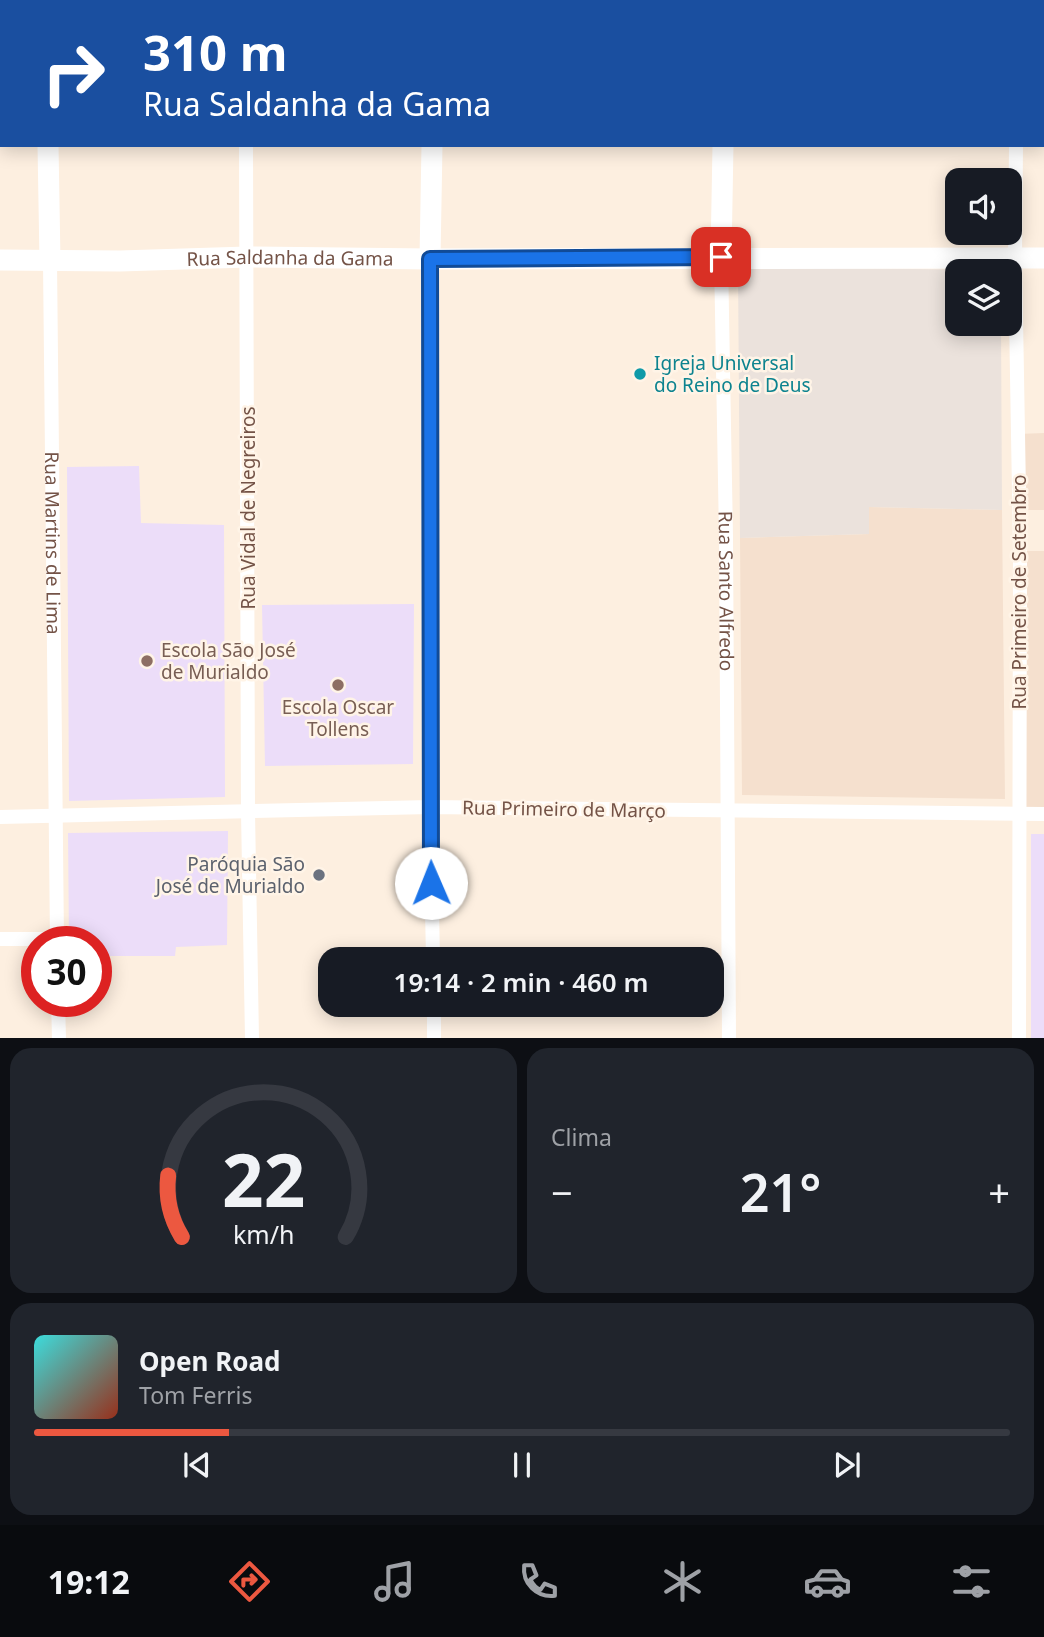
<!DOCTYPE html>
<html lang="pt">
<meta charset="utf-8">
<style>
body{margin:0;font-family:"Noto Sans",sans-serif;background:#20242c;color:#f1f3f6;height:100vh;display:flex;flex-direction:column;font-size:26px;white-space:nowrap}
*{box-sizing:border-box;margin:0}
p{font-size:23px;color:#9ea1a6}
.icon{flex:none;width:38px;height:38px;fill:none;stroke:currentColor;stroke-width:2;stroke-linecap:round;stroke-linejoin:round}
.map{position:relative;height:1038px;overflow:hidden}
.side{display:flex;flex-direction:column;gap:10px;padding:10px;background:#0d0f14;flex:1}
.side>*{flex:none}
.banner{position:absolute;left:0px;top:0px;width:1045px;height:147px;box-shadow:0 4px 18px #0003;background:#1a4fa0;color:#fff;overflow:hidden}
.buttons{position:absolute;left:945px;top:168px;display:grid;gap:14px}
.buttons a{display:grid;place-items:center;width:77px;height:77px;border-radius:14px;background:#171b24;box-shadow:0 4px 18px #0003;font-size:35px}
.speed{position:absolute;left:21px;top:926px;display:flex;gap:14px;font-size:35px;font-weight:700;text-align:center}
.speed>*{display:grid;place-content:center;width:91px;height:91px;border-radius:50%;background:#171b24;box-shadow:0 4px 18px #0003;line-height:1}
.speed .limit{border:10px solid #d22;background:#fff;color:#111}
.pin{position:absolute;display:grid;place-items:center;width:60px;height:60px;color:#fff;margin:-30px;border-radius:14px;box-shadow:0 4px 10px #0006}
.me{position:absolute;width:77px;margin:-38px;rotate:359deg;stroke-linejoin:round;filter:drop-shadow(0 0 5px #0008)}
.turn{display:flex;align-items:center;gap:24px;height:147px;padding:0 28px;font-size:32px}
.turn .icon{width:91px;height:91px;stroke-width:2.5}
.turn b{display:block;font-size:49px;line-height:60px}
.big{font-size:52px;font-weight:600;line-height:1.1}
.side .card{flex:1;display:flex;flex-direction:column;justify-content:center;gap:10px;min-width:0;padding:0 24px;border-radius:21px;background:#20242c}
.side .dial{align-items:center;gap:0}
.dial svg{height:182px;overflow:visible;fill:none;stroke:#363941;stroke-width:7;stroke-linecap:round;text-anchor:middle}
.dial text{fill:#f1f3f6;stroke:none}
.song{display:flex;align-items:center;gap:21px}
.cover{width:84px;height:84px;border-radius:10px;background:linear-gradient(135deg,hsl(180 70% 55%),hsl(10 70% 35%))}
.played{height:7px;border-radius:4px;background:linear-gradient(90deg,#ec5840 20%,#363941 20%)}
.keys{display:flex;justify-content:space-around;direction:ltr}
.heat{display:flex;justify-content:space-between;align-items:center;font-size:38px;direction:ltr}
.side .tiles{flex:1;display:grid;gap:10px;grid-template-columns:1fr 1fr}
.card:last-child{grid-column:span 2}
.trip{position:absolute;left:318px;top:947px;width:406px;height:70px;border-radius:21px;background:#171b24;box-shadow:0 4px 18px #0003;font-weight:600;line-height:70px;text-align:center}
.tabs{display:flex;height:112px;justify-content:space-around;align-items:center;background:#090b0e;color:#9ea1a6}
.tabs .icon{width:49px;height:49px}
.tabs .on{color:#ec5840}
.tabs b{font-size:32px;color:#f1f3f6}
.map>svg:first-child{display:block}
.residential{fill:#f5e0ce}
.industrial{fill:#ebe2dc}
.education{fill:#ecddf9}
.lines{fill:none;stroke-linecap:round;stroke-linejoin:round}
.street{stroke:#fff;stroke-width:14}
.secondary{stroke:#fff;stroke-width:21}
.primary{stroke:#fecf96;stroke-width:23}
.route-casing{stroke:#114b97;stroke-width:18}
.route{stroke:#1a73e8;stroke-width:12}
.culture-dot{fill:#0f9aa8;stroke:#fff4e7;stroke-width:2.5}
.education-dot{fill:#8d6e63;stroke:#fff4e7;stroke-width:2.5}
.worship-dot{fill:#6b7280;stroke:#fff4e7;stroke-width:2.5}
.labels{text-anchor:middle;stroke-width:5;stroke-linejoin:round;paint-order:stroke}
.street-label{font-size:19px;fill:#745347;stroke:#fff4e7}
.culture-label{font-size:19px;fill:#0d838f;stroke:#fff4e7;text-anchor:start}
.education-label{font-size:19px;fill:#785e54;stroke:#fff4e7;text-anchor:start}
.worship-label{font-size:19px;fill:#5b616d;stroke:#fff4e7;text-anchor:end}
</style>
<div class="map">
<svg width="1044" height="1039" viewBox="0 0 1044 1039">
<rect width="100%" height="100%" fill="#fdefe0"/>
<g class="residential">
<polygon points="1044,433 1044,510 1019,510 1018,434"/>
<polygon points="869,507 1002,510 1005,799 742,795 740,538 869,534"/>
<polygon points="1020,551 1044,551 1044,814 1019,815"/>
</g>
<polygon class="industrial" points="738,267 1000,270 957,271 957,324 1001,324 1002,510 869,507 869,534 740,538"/>
<g class="education">
<polygon points="139,466 141,523 224,525 225,797 69,801 67,467"/>
<polygon points="414,604 413,764 265,766 262,605"/>
<polygon points="228,831 227,945 176,947 175,956 96,956 96,942 69,941 68,833"/>
<rect x="1031" y="834" width="13" height="204"/>
</g>
<g class="lines">
<g class="street">
<polyline points="245,0 245,2"/>
<polyline points="246,145 248,812 252,1039"/>
<polyline points="1016,145 1015,258 1020,551 1019,1039"/>
<path id="s1" d="M721 257 726 537 729 1039"/>
<polyline points="430,259 430,807 433,959"/>
<path id="s2" d="M50 261 57 942"/>
<polyline points="0,817 430,807 1044,814"/>
<polyline points="0,939 57,939"/>
<polyline points="58,1001 59,1039"/>
<polyline points="434,1004 434,1039"/>
</g>
<g class="secondary">
<polyline points="47,0 47,2"/>
<polyline points="434,2 434,0"/>
<polyline points="725,2 725,0"/>
<polyline points="48,145 50,261"/>
<polyline points="721,257 723,145"/>
<polyline points="430,259 432,145"/>
<path id="s3" d="M0 260 120 261 247 257 430 259 1044 258"/>
</g>
<g class="primary">
<polyline points="853,0 859,2"/>
<polyline points="967,0 973,2"/>
<polyline points="1043,23 1044,23"/>
<polyline points="1043,61 1044,61"/>
</g>
</g>
<g class="lines">
<g class="route-casing">
<polyline id="route" points="431,883 430,259 721,257"/>
</g>
<use href="#route" class="route"/>
</g>
<circle class="culture-dot" cx="640" cy="374" r="7"/>
<g class="education-dot">
<circle cx="147" cy="661" r="7"/>
<circle cx="338" cy="685" r="7"/>
</g>
<circle class="worship-dot" cx="319" cy="875" r="7"/>
<g class="labels">
<g class="street-label">
<text dy="7" stroke="none"><textPath href="#s3" startOffset="290">Rua Saldanha da Gama</textPath></text>
<text transform="translate(248 508) rotate(-90)" y="7">Rua Vidal de Negreiros</text>
<text dy="7" stroke="none"><textPath href="#s2" startOffset="282">Rua Martins de Lima</textPath></text>
<text dy="7" stroke="none"><textPath href="#s1" startOffset="334">Rua Santo Alfredo</textPath></text>
<text transform="translate(1019 592) rotate(-90)" y="7">Rua Primeiro de Setembro</text>
<text transform="translate(564 809) rotate(1)" y="7">Rua Primeiro de Março</text>
</g>
<g class="culture-label">
<text x="654" y="370">Igreja Universal<tspan x="654" dy="22">do Reino de Deus</tspan></text>
</g>
<g class="education-label">
<text x="161" y="657">Escola São José<tspan x="161" dy="22">de Murialdo</tspan></text>
<text x="338" y="714" text-anchor="middle">Escola Oscar<tspan x="338" dy="22">Tollens</tspan></text>
</g>
<g class="worship-label">
<text x="305" y="871">Paróquia São<tspan x="305" dy="22">José de Murialdo</tspan></text>
</g>
</g>
</svg>
<div class="buttons">
<a><svg class="icon" aria-label="sound" viewBox="0 0 24 24"><path d="M4 9h4l5-4v14l-5-4H4zM17 9q2 3 0 6"/></svg></a>
<a><svg class="icon" aria-label="layers" viewBox="0 0 24 24"><path d="M12 4l9 5-9 5-9-5zM3 14l9 5 9-5"/></svg></a>
</div>
<div class="speed"><div class="limit">30</div></div>
<div class="pin" style="left:721px;top:257px;background:#d93025"><svg class="icon" aria-label="arrive" viewBox="0 0 24 24"><path d="M6 21V4h12l-3 4 3 4H6"/></svg></div>
<svg class="me" style="left:431px;top:883px" viewBox="-20 -20 40 40"><circle r="19" fill="#fff"/><path d="M0-13L10 11 0 6-10 11z" fill="#1a73e8"/></svg>
<div class="trip">19:14 · 2 min · 460 m</div>
<div class="banner">
<div class="turn"><svg class="icon" aria-label="right" viewBox="0 0 24 24"><path d="M7 20v-9h11M14 6l5 5-5 5"/></svg><div><b>310 m</b>Rua Saldanha da Gama</div></div>
</div>
</div>
<section class="side">
<div class="tiles">
<div class="card dial"><svg viewBox="0 0 100 80">
<path d="M14 69A42 42 0 1 1 86 69"/>
<path d="M14 69A42 42 0 0 1 8 42" stroke="#ec5840"/>
<text x="50" y="56" font-size="32" font-weight="700">22</text>
<text x="50" y="72" font-size="11">km/h</text>
</svg></div>
<div class="card"><p>Clima</p>
<div class="heat"><a>−</a><b class="big">21°</b><a>+</a></div>
</div>
<div class="card">
<div class="song"><i class="cover"></i><div><b>Open Road</b><p>Tom Ferris</p></div></div>
<div class="played"></div>
<div class="keys"><svg class="icon" aria-label="previous" viewBox="0 0 24 24"><path d="M18 5L8 12l10 7zM5 5v14"/></svg><svg class="icon" aria-label="pause" viewBox="0 0 24 24"><path d="M8 5v14M16 5v14"/></svg><svg class="icon" aria-label="next" viewBox="0 0 24 24"><path d="M6 5l10 7-10 7zM19 5v14"/></svg></div>
</div>
</div>
</section>
<nav class="tabs">
<b>19:12</b>
<svg class="icon on" aria-label="directions" viewBox="0 0 24 24"><path d="M12 3l9 9-9 9-9-9zM9 14v-3h6M13 9l2 2-2 2"/></svg>
<svg class="icon" aria-label="music" viewBox="0 0 24 24"><path d="M9 18V5l10-2v13"/><circle cx="6" cy="18" r="3"/><circle cx="16" cy="16" r="3"/></svg>
<svg class="icon" aria-label="phone" viewBox="0 0 24 24"><path d="M5 4h4l2 5-3 2q2 4 5 5l2-3 5 2v4C11 20 4 13 5 4z"/></svg>
<svg class="icon" aria-label="climate" viewBox="0 0 24 24"><path d="M12 3v18M4 7l16 10M4 17L20 7"/></svg>
<svg class="icon" aria-label="car" viewBox="0 0 24 24"><path d="M5 17H2v-5l4-1 3-4h7l3 4 3 1v5h-3M9 17h6M6 11h13"/><circle cx="7" cy="17" r="2"/><circle cx="17" cy="17" r="2"/></svg>
<svg class="icon" aria-label="filters" viewBox="0 0 24 24"><path d="M4 7h16M4 17h16"/><circle cx="9" cy="7" r="2"/><circle cx="15" cy="17" r="2"/></svg>
</nav>
